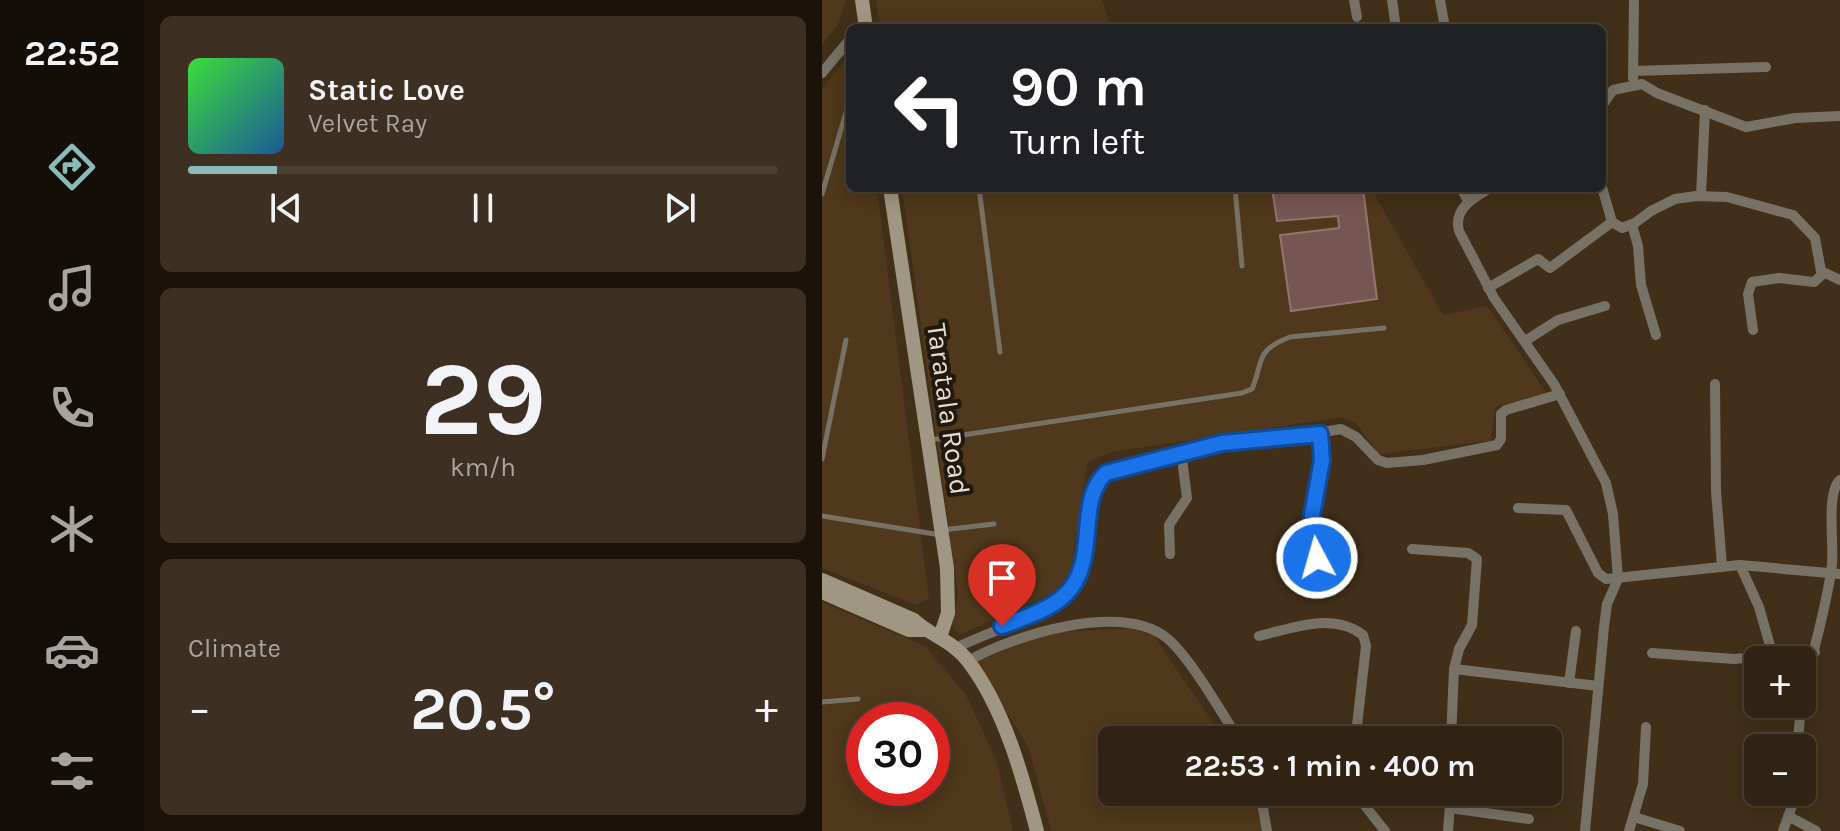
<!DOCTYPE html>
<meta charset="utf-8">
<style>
body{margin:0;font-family:Karla,sans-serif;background:#3d2f21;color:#f1f3f6;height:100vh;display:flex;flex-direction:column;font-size:30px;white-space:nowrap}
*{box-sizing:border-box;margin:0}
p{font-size:26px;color:#a8a4a0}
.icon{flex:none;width:44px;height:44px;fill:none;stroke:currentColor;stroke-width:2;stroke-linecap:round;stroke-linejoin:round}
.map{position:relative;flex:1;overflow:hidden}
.drawer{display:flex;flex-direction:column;gap:16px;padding:16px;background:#1b130a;width:678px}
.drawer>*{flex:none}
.guide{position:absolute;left:24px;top:24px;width:760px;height:168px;border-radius:12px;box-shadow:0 4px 20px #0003,0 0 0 2px #4c4033;background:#202124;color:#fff;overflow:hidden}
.controls{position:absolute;left:922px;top:646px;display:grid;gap:16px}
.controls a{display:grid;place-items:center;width:72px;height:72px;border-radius:12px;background:#312313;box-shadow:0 4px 20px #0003,0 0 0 2px #4c4033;font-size:40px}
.speed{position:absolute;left:24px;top:702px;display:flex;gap:16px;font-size:40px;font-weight:700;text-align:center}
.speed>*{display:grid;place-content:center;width:104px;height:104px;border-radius:50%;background:#312313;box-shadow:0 4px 20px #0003,0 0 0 2px #4c4033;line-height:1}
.speed .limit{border:12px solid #d22;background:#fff;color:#111}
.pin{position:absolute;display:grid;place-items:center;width:68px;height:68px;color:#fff;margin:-82px -34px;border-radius:50% 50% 50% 0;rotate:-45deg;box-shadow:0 0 8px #0007}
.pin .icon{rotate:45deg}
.me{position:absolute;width:88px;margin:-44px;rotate:354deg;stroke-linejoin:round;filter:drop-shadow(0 0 6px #0008)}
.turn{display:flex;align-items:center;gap:28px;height:168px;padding:0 32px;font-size:36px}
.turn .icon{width:104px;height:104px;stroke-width:2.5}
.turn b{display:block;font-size:56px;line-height:68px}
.big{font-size:60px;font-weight:700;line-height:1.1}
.drawer .tile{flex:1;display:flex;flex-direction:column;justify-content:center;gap:12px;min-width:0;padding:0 28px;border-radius:12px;background:#3d2f21}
.drawer .dial{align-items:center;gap:0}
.dial b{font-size:104px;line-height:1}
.song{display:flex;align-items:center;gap:24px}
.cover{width:96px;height:96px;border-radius:12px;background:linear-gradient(135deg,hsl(120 70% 55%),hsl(210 70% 35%))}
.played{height:8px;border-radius:4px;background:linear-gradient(90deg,#8bbbb9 15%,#4c4033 15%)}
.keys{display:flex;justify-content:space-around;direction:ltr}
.heat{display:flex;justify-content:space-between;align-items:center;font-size:44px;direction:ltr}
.trip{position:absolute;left:276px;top:726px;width:464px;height:80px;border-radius:12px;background:#312313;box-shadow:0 4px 20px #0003,0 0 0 2px #4c4033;font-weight:700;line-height:80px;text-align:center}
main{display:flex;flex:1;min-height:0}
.tabs{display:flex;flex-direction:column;width:144px;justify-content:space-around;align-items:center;background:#140e08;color:#a8a4a0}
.tabs .icon{width:56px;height:56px}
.tabs .active{color:#8bbbb9}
.tabs b{font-size:36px;color:#f1f3f6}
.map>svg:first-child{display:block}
.built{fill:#4f381b;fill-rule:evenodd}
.building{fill:#765653;stroke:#957371;stroke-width:2}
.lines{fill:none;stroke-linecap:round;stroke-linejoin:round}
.lane{stroke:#787266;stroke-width:5}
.street{stroke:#787266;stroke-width:10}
.secondary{stroke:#9f9683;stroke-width:14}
.route-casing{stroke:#114b97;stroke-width:20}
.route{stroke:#1a73e8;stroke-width:14}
.labels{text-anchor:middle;stroke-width:8;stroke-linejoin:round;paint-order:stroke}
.street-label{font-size:28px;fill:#e8dccf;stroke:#211910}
</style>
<main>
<nav class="tabs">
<b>22:52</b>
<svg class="icon active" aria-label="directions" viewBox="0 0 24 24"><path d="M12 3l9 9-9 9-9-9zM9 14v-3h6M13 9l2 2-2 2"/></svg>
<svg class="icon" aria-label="music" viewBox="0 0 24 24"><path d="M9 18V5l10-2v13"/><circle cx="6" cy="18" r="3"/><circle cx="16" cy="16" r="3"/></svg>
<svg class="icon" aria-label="phone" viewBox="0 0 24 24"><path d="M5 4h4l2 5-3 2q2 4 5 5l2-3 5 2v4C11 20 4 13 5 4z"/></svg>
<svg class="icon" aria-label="climate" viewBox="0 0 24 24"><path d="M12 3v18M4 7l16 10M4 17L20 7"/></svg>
<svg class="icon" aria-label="car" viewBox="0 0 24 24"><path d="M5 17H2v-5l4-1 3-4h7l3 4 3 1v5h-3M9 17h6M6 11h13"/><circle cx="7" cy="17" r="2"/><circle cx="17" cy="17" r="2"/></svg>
<svg class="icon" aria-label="filters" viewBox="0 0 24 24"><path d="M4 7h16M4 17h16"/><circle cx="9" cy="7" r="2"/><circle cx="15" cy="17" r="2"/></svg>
</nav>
<section class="drawer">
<div class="tile">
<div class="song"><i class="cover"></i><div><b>Static Love</b><p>Velvet Ray</p></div></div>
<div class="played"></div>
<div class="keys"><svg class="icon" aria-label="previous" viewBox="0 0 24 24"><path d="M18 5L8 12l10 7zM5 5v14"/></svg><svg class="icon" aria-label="pause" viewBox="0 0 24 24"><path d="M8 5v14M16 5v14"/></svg><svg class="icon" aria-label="next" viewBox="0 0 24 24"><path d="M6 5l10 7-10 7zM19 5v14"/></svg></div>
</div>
<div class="tile dial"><b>29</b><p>km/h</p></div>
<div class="tile"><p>Climate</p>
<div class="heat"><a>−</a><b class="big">20.5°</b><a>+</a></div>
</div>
</section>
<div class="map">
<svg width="1018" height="831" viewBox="0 0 1018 831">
<rect width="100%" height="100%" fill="#412f19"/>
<g class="built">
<polygon points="0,0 24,0 16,24 0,45"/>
<polygon points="54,0 280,0 289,28 58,28"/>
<polygon points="28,55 28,188 55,188 107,598 94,605 0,568 0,88"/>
<polygon points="80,188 549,188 621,315 665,306 725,394 673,407 669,441 557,454 534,423 520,417 290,452 265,463 249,570 233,592 137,635 130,625 136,594"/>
<path d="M0 602 103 646 144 695 175 762 191 831H0ZM42 720H110V788H42Z"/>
<polygon points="310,628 332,636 403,740 290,740 290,792 433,792 443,831 229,831 206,746 153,663 221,633"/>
</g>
<polygon class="building" points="450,188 541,188 555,299 469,311 458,235 517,228 516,216 455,221"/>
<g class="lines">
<g class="lane">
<polyline points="157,188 178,352"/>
<polyline points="413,188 420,266"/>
<polyline points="0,194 28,99"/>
<path d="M108 440 420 393 430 389C442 361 432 351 468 337L562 328"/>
<polyline points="0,459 24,340"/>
<polyline points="0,516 119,535"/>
<polyline points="120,530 172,524"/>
<polyline points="0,702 36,699"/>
</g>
<g class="street">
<polyline points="532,0 535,17"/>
<polyline points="570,0 574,28"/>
<polyline points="618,0 623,28"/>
<polyline points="811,71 944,67"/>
<polyline points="0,73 28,39"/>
<polyline points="811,78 812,0"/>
<polyline points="780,106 791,90 820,84 835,93 924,127 973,118 1018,116"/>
<polyline points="780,187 790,222 800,228 813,223 829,211 853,199 874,196 905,197 971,215 993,238 999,271 1018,280"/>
<polyline points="639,188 646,201"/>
<path d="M668 188C651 198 631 209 637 231L672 298 732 384 784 483 791 514 796 579 785 604 782 627 763 831"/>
<polyline points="879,196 883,110"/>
<polyline points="810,225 816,246 819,285 834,335"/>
<polyline points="666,288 716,259 728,268 790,222"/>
<polyline points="931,330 926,294 930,282 957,278 992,282 1002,273"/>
<polyline points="703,341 736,320 783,306"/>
<polyline points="893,384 894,491 900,566"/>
<polyline points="696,508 744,510 776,573 784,579 918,565 1018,574"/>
<polyline points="590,549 646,553 655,559 650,625 637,649 632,669 629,740"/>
<polyline points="348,554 347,525 365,498 359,451"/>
<polyline points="495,558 490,515 500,460 498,434"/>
<polyline points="918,565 937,607 951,656"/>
<path d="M437 636C471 628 510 612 541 635L544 646 534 734"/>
<path d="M134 648C166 631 219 618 244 593 278 559 253 501 284 473L400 443 455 440 519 429 534 437 556 460 565 463 601 460 675 445 679 439V414L684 410 738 394"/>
<polyline points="830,653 912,659 993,652"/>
<path d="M146 661C192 635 300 601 346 639 369 659 400 713 417 740"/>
<polyline points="632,669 776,686"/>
<polyline points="747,683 754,631"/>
<polyline points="490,740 534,734 628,729"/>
<path d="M976 748C976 686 1003 626 1010 564 1012 544 1004 492 1018 480"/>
<polyline points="438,792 445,831"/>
<polyline points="532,792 563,831"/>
<polyline points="628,808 707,819"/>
<polyline points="966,816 994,831"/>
<polyline points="812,817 858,831"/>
<polyline points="626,831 629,792"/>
<polyline points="807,831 821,784 824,727"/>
<polyline points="961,831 975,792"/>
</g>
<g class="secondary">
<polyline points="40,0 44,28"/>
<polyline points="68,188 125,568 126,613 118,637"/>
<path d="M0 580 92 620C109 636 131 641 146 661 182 708 200 774 215 831"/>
<polyline points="0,592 87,630 102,630"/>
</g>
</g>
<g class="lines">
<g class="route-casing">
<path id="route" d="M180 626C201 618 225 611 242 596 279 562 252 503 284 473L400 443 498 434 500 460 490 515 495 558"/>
</g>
<use href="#route" class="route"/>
</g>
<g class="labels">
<g class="street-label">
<text transform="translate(127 409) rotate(82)" y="10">Taratala Road</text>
</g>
</g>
</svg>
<div class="controls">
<a>+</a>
<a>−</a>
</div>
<div class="speed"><div class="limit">30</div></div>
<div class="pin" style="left:180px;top:626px;background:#d93025"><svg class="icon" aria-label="arrive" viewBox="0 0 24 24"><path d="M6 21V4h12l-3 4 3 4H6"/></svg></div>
<svg class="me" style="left:495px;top:558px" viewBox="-20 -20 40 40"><circle r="17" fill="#1a73e8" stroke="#fff" stroke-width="3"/><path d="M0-11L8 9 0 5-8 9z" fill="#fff"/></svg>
<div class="trip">22:53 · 1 min · 400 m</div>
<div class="guide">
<div class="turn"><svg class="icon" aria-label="left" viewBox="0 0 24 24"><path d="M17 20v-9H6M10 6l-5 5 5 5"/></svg><div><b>90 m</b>Turn left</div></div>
</div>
</div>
</main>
